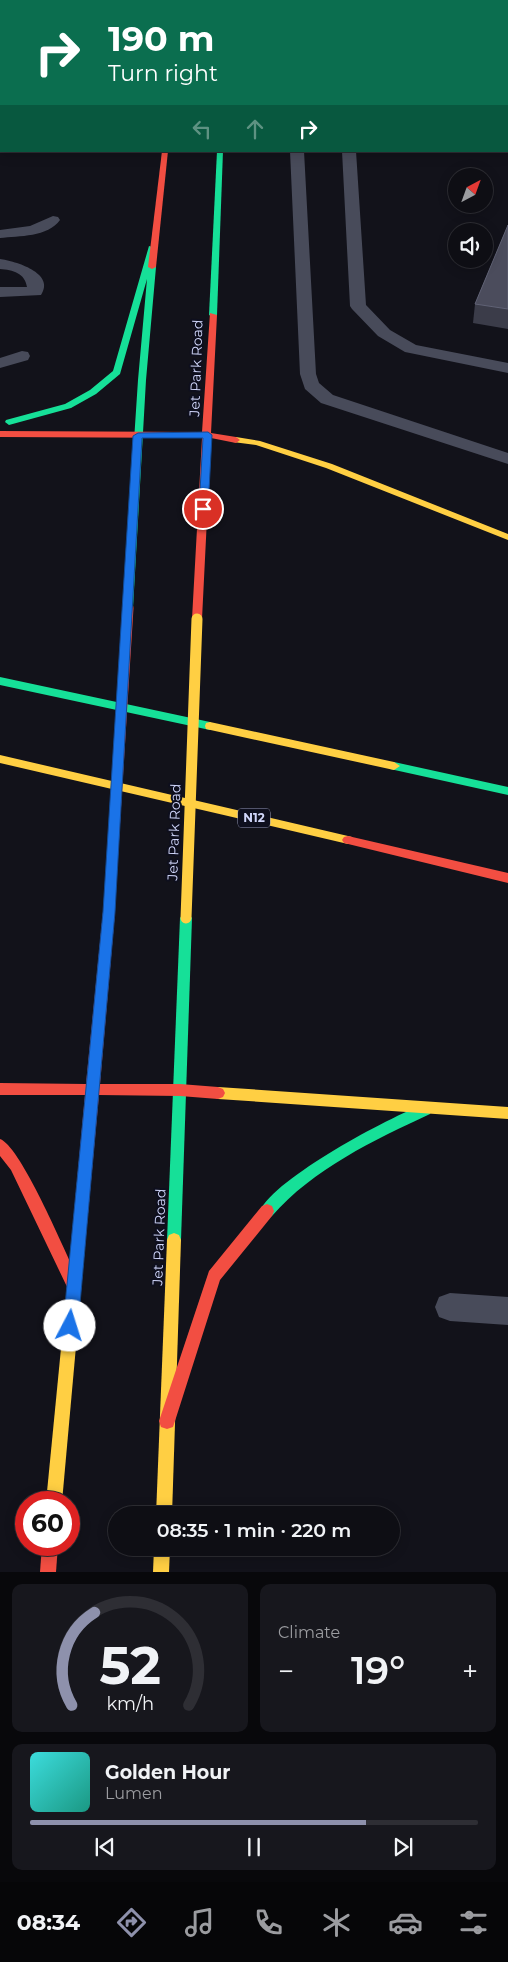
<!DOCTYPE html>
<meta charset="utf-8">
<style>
body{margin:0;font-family:Montserrat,sans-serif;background:#17171d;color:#f1f3f6;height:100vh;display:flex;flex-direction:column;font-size:19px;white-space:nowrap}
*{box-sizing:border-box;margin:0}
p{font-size:16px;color:#9b9ca0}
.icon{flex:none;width:28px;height:28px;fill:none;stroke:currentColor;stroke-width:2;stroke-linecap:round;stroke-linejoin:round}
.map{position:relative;height:1572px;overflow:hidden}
.panel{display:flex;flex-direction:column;gap:12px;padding:12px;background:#08080b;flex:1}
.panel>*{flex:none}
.banner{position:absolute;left:0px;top:0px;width:509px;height:152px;box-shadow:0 2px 12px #0003,0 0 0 1px #2e2e34;background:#0b6e4f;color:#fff;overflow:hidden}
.needle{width:32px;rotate:41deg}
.buttons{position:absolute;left:448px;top:168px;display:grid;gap:10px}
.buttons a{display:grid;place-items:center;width:45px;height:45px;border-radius:50%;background:#0e0e14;box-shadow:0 2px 12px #0003,0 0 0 1px #2e2e34;font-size:25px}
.speed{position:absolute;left:15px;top:1491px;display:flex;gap:10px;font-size:25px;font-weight:700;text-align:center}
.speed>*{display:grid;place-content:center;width:65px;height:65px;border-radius:50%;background:#0e0e14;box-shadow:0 2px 12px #0003,0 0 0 1px #2e2e34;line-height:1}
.speed .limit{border:8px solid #d22;background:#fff;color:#111}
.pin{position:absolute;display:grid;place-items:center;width:42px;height:42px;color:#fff;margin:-21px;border:2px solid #fff;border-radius:50%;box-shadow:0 1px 5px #0007}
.me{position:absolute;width:55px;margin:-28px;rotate:5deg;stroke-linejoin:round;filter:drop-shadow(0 0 4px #0008)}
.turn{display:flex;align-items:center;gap:18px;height:105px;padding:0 25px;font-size:22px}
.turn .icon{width:65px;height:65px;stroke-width:2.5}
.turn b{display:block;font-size:35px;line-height:42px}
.lanes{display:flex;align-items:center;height:48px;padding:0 25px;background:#0003;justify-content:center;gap:25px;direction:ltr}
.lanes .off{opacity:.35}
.big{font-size:38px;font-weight:600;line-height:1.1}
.panel .card{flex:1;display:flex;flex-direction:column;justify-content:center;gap:8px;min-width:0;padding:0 18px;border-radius:10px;background:#17171d}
.panel .dial{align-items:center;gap:0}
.dial svg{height:130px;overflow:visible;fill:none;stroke:#2e2e34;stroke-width:7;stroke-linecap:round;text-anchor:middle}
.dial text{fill:#f1f3f6;stroke:none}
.song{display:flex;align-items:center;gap:15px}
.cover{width:60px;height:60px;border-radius:8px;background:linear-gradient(135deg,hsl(180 70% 55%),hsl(170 70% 35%))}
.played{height:5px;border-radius:2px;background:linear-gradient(90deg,#8e91ac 75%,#2e2e34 75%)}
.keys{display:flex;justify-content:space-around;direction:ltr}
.heat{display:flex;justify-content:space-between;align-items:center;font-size:28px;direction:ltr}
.panel .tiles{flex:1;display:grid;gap:12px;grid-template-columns:1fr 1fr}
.card:last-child{grid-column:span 2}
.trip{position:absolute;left:108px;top:1506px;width:292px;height:50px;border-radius:25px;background:#0e0e14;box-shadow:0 2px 12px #0003,0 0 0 1px #2e2e34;font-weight:600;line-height:50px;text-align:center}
.menu{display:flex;height:80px;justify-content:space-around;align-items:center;background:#060608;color:#9b9ca0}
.menu .icon{width:35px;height:35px}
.menu .active{color:#8e91ac}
.menu b{font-size:22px;color:#f1f3f6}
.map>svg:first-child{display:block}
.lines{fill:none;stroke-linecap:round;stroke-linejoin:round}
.lane{fill:#484b5a;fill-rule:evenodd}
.street{fill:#484b5a;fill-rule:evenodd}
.fast{fill:#16e098;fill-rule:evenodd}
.slow{fill:#ffcf43;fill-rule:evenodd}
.jam{fill:#f24e42;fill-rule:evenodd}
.slow-bridge{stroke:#ffcf43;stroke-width:11}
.jam-bridge{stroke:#f24e42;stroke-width:11}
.wall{fill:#3b3c49}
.building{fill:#4b4c5c;stroke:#606275}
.route{fill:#1a73e8;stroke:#114b97}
.labels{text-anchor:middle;stroke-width:4;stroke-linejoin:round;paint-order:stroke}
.shield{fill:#0e0f1e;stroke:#969ab8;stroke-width:1}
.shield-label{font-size:12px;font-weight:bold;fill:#d0d6fa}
.street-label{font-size:14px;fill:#d0d6fa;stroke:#0e0f1e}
</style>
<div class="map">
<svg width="508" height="1572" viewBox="0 0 508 1572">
<rect width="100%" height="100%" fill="#12121a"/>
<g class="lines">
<g class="lane">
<rect x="0" y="45" width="1" height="8"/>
<rect x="0" y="139" width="1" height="8"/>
<polygon points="290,151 304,151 316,374 319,383 333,395 508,453 508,464 321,403 305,389 300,374"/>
<polygon points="342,151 356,151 366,305 390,330 416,345 508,363 508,373 405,352 378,336 352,309 350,306"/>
<path d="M53 216 58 217 60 220C48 237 19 236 0 238V230L30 226Z"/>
<path d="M0 259C15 261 56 273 41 295L0 297V287H27C25 273 13 270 0 269Z"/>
<polygon points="22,351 28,352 30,356 28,360 0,368 0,358"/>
<polygon points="450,1293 508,1297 508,1325 450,1321 439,1317 435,1307 439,1297"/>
</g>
<polygon class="street" points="439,0 462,0 463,1 440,1"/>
<g class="fast">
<rect x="222" y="0" width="6" height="1"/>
<polygon points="217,151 223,151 217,315 213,317 209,315"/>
<polygon points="149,246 156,248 151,265 156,267 146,380 133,608 128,611 123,608 138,380 147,279 120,374 96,394 71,408 9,425 5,422 6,420 65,404 90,390 113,371"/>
<polygon points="0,677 210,722 215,726 210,730 0,685"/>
<polygon points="394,762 508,787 508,795 390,769 388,766"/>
<polygon points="186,913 190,915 192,918 181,1240 179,1245 174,1247 169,1245 167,1240 180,918 182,915"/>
<path d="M425 1104 430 1106 432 1110 430 1114C374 1140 313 1169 272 1216L267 1218 262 1216 260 1211C275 1178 389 1117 425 1104Z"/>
</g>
<g class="slow">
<rect x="179" y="0" width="6" height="1"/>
<polygon points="236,437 260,441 332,464 508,534 508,540 326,468 256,445 233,442 232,440"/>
<polygon points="210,722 394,762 400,766 394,770 206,729 205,726 206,723"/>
<polygon points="0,755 348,836 352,837 354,840 352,843 348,844 0,763"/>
<polygon points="218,1087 508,1107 508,1119 218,1099 213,1097 211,1093 213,1089"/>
<polygon points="174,1233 179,1235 181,1240 172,1515 156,1515 167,1240 169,1235"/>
<polygon points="78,1239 83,1241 85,1246 62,1502 46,1502 71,1246 73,1241"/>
<polygon points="154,1548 170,1548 169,1572 153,1572"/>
</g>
<g class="jam">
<polygon points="162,151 168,151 156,267 152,269 148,267"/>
<polygon points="210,313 217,315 211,433 236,437 240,440 236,443 211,438 202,619 197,622 192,619 202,438 0,437 0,431 202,432"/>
<polygon points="348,836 508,873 508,883 344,843 342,840 344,837"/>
<polygon points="109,907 113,909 115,912 100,1084 180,1084 218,1087 223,1089 225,1093 223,1097 218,1099 180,1096 99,1095 85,1246 83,1251 78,1253 73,1251 71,1246 85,1095 0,1095 0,1083 86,1084 103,912 105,909"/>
<path d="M0 1139C21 1146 67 1256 79 1281L81 1286 79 1291 74 1293 69 1291 11 1170 0 1156Z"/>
<polygon points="267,1204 272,1206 274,1211 272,1216 220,1280 175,1421 173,1427 167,1429 161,1427 159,1421 209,1271 262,1206"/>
<polygon points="42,1545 58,1545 56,1572 40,1572"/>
</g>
<polyline class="slow-bridge" points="186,918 197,619"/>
<polyline class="jam-bridge" points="109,912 128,608"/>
</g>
<polygon class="wall" points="508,225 508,329 473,323 475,304"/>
<polygon class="building" points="508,225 508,309 475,304"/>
<polygon class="route" points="208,432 212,435 208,509 203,511 199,509 203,438 142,438 115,912 78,1326 76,1331 70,1333 65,1331 63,1326 103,912 133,436 138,433"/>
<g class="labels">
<rect class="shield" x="238" y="808.5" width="32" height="19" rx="4"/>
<g class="shield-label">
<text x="254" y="822">N12</text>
</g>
<g class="street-label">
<text transform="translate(196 368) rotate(-88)" y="5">Jet Park Road</text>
<text transform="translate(174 832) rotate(-88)" y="5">Jet Park Road</text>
<text transform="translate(159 1237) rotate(-88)" y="5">Jet Park Road</text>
</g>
</g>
</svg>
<div class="buttons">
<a><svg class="needle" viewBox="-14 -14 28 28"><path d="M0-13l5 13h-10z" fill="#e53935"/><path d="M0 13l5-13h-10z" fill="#9b9ca0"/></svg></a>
<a><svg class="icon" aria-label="sound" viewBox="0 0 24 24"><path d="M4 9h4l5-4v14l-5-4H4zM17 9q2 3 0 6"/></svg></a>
</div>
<div class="speed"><div class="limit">60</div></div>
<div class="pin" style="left:203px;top:509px;background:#d93025"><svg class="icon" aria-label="arrive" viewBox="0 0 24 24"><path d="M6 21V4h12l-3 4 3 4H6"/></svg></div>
<svg class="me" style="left:70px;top:1326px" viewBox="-20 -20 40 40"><circle r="19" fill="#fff"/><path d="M0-13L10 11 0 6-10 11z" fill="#1a73e8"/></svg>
<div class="trip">08:35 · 1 min · 220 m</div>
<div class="banner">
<div class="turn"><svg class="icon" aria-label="right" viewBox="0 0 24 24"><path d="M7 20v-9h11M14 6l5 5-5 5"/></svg><div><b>190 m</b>Turn right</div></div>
<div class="lanes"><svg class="icon off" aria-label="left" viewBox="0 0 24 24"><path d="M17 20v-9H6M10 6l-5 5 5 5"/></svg><svg class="icon off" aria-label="ahead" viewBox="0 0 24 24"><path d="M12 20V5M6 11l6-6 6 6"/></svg><svg class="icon" aria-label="right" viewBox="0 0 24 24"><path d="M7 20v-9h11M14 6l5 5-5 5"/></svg></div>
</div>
</div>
<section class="panel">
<div class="tiles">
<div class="card dial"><svg viewBox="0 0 100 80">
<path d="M14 69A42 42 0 1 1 86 69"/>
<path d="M14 69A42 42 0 0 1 28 12" stroke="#8e91ac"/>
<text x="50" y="56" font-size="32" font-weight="700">52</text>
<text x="50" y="72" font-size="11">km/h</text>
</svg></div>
<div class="card"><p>Climate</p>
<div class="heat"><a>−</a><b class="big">19°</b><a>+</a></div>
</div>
<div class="card">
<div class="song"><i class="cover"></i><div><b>Golden Hour</b><p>Lumen</p></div></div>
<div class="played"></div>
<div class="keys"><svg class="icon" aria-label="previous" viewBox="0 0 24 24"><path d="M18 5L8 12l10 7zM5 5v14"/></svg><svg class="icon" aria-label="pause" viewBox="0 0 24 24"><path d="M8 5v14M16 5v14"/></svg><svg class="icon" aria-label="next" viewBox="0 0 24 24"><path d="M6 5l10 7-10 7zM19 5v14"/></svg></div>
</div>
</div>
</section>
<nav class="menu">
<b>08:34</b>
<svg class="icon active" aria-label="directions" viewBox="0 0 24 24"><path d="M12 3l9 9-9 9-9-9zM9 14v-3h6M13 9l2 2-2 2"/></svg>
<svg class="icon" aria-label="music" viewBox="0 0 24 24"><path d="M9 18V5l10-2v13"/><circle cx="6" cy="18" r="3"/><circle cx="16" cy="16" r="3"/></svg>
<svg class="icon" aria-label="phone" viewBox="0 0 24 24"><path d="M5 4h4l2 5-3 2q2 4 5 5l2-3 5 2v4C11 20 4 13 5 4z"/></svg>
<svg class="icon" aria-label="climate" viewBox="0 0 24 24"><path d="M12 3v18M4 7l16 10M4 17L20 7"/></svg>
<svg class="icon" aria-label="car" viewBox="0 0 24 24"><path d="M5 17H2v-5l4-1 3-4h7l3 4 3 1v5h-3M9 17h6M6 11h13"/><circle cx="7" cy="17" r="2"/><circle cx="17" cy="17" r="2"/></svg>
<svg class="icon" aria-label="filters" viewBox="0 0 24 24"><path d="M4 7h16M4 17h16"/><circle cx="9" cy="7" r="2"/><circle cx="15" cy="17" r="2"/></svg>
</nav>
